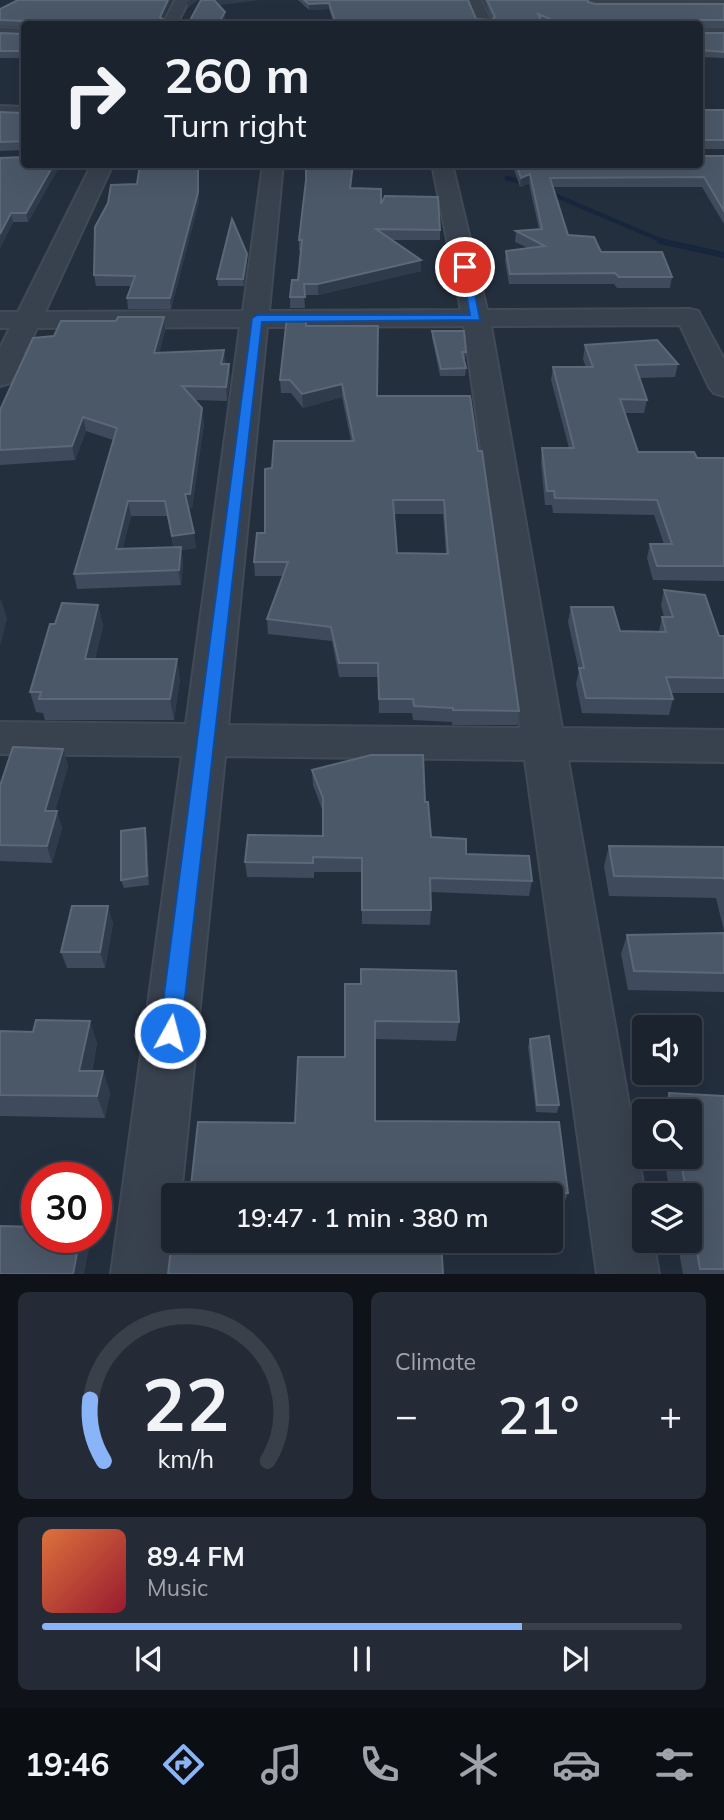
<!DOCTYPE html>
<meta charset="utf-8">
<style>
body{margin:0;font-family:Mulish,sans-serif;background:#242b36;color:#f1f3f6;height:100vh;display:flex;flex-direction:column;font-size:26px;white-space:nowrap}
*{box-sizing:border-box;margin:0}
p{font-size:23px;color:#a0a4aa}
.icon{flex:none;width:38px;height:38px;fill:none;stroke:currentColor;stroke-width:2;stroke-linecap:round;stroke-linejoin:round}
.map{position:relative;height:1274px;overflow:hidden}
.sheet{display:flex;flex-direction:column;gap:18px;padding:18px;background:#0f1319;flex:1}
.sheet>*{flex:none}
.guide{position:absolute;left:21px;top:21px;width:682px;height:147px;border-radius:7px;box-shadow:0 7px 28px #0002,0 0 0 2px #39404a;background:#1b232e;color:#f1f3f6;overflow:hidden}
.tools{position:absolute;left:632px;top:1015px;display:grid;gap:14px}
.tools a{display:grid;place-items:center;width:70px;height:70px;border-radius:7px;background:#1b232e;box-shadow:0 7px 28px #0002,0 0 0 2px #39404a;font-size:35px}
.speed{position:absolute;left:21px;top:1162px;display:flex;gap:14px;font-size:35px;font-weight:700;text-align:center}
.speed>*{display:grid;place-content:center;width:91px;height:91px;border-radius:50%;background:#1b232e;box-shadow:0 7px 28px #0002,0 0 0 2px #39404a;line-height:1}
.speed .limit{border:10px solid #d22;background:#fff;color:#111}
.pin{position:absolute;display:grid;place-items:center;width:60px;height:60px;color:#fff;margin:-30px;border:4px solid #fff;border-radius:50%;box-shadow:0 2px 7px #0007}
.me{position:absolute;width:77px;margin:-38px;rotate:7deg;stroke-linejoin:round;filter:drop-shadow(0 0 5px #0008)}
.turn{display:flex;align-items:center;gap:24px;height:147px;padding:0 28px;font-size:32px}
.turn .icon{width:91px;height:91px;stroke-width:2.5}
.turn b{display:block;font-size:49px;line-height:60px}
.big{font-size:52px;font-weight:600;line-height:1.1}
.sheet .card{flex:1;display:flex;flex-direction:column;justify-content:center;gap:10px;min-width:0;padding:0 24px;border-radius:10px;background:#242b36}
.sheet .dial{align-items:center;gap:0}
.dial svg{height:182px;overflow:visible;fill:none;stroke:#39404a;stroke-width:7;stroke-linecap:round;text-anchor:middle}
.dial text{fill:#f1f3f6;stroke:none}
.song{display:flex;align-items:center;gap:21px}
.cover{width:84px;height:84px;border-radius:10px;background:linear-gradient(135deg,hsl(20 70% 55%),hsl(350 70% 35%))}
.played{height:7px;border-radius:4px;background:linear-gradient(90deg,#8ab4f8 75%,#39404a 75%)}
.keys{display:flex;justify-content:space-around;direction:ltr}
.heat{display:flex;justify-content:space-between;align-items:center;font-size:38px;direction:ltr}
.sheet .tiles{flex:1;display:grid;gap:18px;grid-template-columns:1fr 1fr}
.card:last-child{grid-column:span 2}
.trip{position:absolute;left:161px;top:1183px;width:402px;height:70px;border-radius:7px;background:#1b232e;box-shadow:0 7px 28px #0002,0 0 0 2px #39404a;font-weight:600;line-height:70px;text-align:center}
.dock{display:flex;height:112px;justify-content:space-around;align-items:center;background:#0b0e12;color:#a0a4aa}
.dock .icon{width:49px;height:49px}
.dock .selected{color:#8ab4f8}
.dock b{font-size:32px;color:#f1f3f6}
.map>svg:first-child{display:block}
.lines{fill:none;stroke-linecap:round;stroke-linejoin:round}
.stream-far1{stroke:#17263c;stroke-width:4.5}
.stream{stroke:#17263c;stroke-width:6}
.minor-casing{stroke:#414a57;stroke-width:4}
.minor{fill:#38414e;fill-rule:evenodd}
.wall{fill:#3f4b5c;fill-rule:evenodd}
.shaded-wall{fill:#2f3b4b}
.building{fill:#4b5868;stroke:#5c6777;stroke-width:2;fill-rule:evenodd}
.route{fill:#1a73e8;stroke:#114b97;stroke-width:2}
</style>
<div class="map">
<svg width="724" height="1274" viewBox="0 0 724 1274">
<rect width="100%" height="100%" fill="#242f3e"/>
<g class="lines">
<g class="stream-far1">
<polyline points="507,178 529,184"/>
<polyline points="545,191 667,243"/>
</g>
<polyline class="stream" points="660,241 724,255"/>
<g class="minor-casing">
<g id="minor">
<polygon points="175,0 189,0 177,24 163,24"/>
<polygon points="467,0 481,0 492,24 478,24"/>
<polygon points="589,0 724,0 724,7 594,7 589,6"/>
<polygon points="0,28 24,29 24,39 0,38"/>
<rect x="700" y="28" width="24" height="10"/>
<polygon points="0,106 24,107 24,119 0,118"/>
<path d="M92 164H113L45 312 243 311 263 164H283L269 311 461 310 432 164H452L487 310 689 309 698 311 724 359V396L714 393 709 387 680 325 491 326 562 728 724 730V762L568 760 645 1195 644 1241H653L659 1274H597L525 760 225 756 181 1195H173V1241H177L173 1274H111L182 756 0 754V722L186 724 240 327 37 328 14 377 10 383 0 386V348L10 328H0V312H18ZM464 326 520 728 228 725 267 327Z"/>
</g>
</g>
<use href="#minor" class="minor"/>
</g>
<g class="wall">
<polygon points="298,0 468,0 476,19 492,20 484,0 588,0 588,2 595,4 724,4 724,26 700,26 700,24 548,24 542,22 543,24 334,24 329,9 309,10"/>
<polygon points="0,9 163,19 164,20 165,24 24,24 24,27 0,26"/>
<polygon points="0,33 24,34 24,58 0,58"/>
<polygon points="700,33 724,33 724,58 700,57"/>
<polygon points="700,110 724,110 724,149 700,149 700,156 724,156 724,224 702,187 553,187 568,235 601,252 672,277 670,288 617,288 614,284 509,284 505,261 506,251 528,248 515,242 516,231 539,229 529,184 520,187 512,164 700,164"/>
<polygon points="0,112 58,169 28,222 13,222 0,248 0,158 24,157 24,150 0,151"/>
<polygon points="140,164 198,164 199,201 171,309 128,309 127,298 131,286 96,286 94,275 137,184"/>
<polygon points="306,180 351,188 381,204 440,230 440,240 391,240 421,271 318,295 304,295 305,308 290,308 290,297 298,280 301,251 299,251 299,240"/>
<polygon points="247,254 247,261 244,286 218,286 217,279"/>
<path d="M164 317 165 330 159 353 229 364 230 378 227 401 195 400 204 423 192 508 189 509 196 548 181 550 183 562 181 585 77 589 74 574 113 440 86 431 75 460 0 465V410L54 336 116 321ZM131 516H167L174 548 122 549Z"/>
<path d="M306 326 377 396 478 451 519 711 517 725H452V722L413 720 412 713H379L378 677H339L332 641 268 634 267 619 283 576H255L254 562 265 533 272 468 351 441 342 397 303 408 291 393H281L280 380ZM394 514H443L446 554 397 553Z"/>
<polygon points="432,331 466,352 465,360 464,360 466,368 465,376 440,376 432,338"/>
<polygon points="585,345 678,364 675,377 639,378 647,400 644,413 625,413 638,452 697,458 724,458 724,581 653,580 647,558 650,544 664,544 654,515 553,513 552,505 545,505 541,462 542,448 569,448 551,380 553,367 586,367 583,359"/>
<polygon points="664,590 719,636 724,636 724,693 671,693 673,699 669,715 582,713 576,684 579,671 568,622 571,607 620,631 659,631 662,617 664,617 661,605"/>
<polygon points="98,605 103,626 95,659 180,679 174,720 45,720 43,713 36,712 30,692 55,624"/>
<polygon points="63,749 68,766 55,811 62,828 52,863 0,861 0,786"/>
<polygon points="312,770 425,802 431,837 466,854 532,881 529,896 431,892 431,910 430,925 362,924 362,872 314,872 314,878 247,877 245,862 323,836 323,812 313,785"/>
<polygon points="147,837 149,885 124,888 121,880"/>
<polygon points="609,846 724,847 724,931 716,898 609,896 604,866"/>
<polygon points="113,923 105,968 67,968 61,952"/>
<polygon points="724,933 724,992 628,990 621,954 627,935"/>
<polygon points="345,984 459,1022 456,1041 375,1039 375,1121 568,1193 562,1209 551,1209 551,1195 190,1195 295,1123 345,1057"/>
<polygon points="0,1031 97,1043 92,1071 103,1071 110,1093 105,1118 0,1116"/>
<polygon points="530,1039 559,1105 557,1113 536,1112 528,1047"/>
<polygon points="669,1093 724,1096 724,1274 683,1274 677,1241 690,1241 690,1195 670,1195 664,1157 690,1157 690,1111 661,1111"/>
</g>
<g class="shaded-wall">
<polygon points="168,0 172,0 161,23 160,17"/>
<polygon points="190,0 198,0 188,8 187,2"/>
<polygon points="214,0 259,0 214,6"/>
<polygon points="329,3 329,9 309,10 309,4"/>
<polygon points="225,12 225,18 222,24 218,24"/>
<polygon points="51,164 57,164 58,169 28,222 26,213"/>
<polygon points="198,164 199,201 171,309 170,298"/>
<polygon points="353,164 354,164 350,198 350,188"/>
<polygon points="530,174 529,184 520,187 521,178"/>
<polygon points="11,213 13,222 0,248 0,234"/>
<polygon points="247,254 247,261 244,286 243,279"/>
<polygon points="421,260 421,271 318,295 318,284"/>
<polygon points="164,317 165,330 156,367 154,353"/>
<polygon points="224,350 226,363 223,378 221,364"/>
<polygon points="229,364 230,378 227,401 226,387"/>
<polygon points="342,384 342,397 303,408 302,394"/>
<polygon points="202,408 204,423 192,508 187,509 185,494"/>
<polygon points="83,417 86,431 75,460 72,446"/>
<polygon points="128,501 131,516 119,564 116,549"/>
<polygon points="194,533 196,548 181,550 183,562 181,585 172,536"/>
<polygon points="1,599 7,619 0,646 0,602"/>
<polygon points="98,605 103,626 90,679 85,659"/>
<polygon points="177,659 180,679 174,720 170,699"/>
<polygon points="63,749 68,766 50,828 45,811"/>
<polygon points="57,811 62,828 52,863 47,846"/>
<polygon points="145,828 147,837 149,885 147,876"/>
<polygon points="108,906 113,923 105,968 100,952"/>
<polygon points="90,1021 97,1043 87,1092 79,1071"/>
<polygon points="103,1071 110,1093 105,1118 97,1096"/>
<polygon points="80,1237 86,1237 90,1244 84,1274 73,1274"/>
</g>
<g class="building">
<polygon points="18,0 168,0 160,17 164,20 159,24 25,24 25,21 0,20 0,9"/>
<polygon points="201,0 214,0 225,12 218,24 188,24"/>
<polygon points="304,0 468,0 476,19 492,20 495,17 487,0 588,0 588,2 595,4 724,4 724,20 699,20 699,24 562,24 538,14 543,24 336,24 329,3 309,4"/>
<polygon points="0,33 24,34 24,51 0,51"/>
<polygon points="700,33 724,33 724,52 700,50"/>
<polygon points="24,109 24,164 54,164 26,213 11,213 0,234 0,158 24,157 24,141 0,142 0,112 22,113"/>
<polygon points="700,110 724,110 724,140 700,140 700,119 704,119"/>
<polygon points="700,145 700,156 724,156 724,211 704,177 550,178 568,235 594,237 601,252 662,252 672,277 619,277 615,273 510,274 506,251 545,246 516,231 542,229 530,174 521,178 516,164 700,164"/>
<polygon points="140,164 198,164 198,192 170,298 127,298 135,276 94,275 95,227 108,203 111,185 137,184"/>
<polygon points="306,164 353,164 350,188 381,189 381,204 385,196 438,197 440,230 376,229 421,260 318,284 304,284 305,297 290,297 292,280 298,280 302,240 299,240 306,180"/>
<polygon points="232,219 247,254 243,279 217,279"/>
<polygon points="118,317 164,317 154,353 224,350 221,364 229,364 226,387 182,386 202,408 190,494 185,494 194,533 172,536 165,501 128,501 116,549 181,547 179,570 74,574 117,428 83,417 72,446 0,450 0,410 33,338 54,336 61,321 116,321"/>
<path d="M287 317H306V326H378L377 396H470L478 451H482L519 711 453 710V708L414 706 413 699H379L378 663H339L331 627 267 619 288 562H254L257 533H265V469L272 468 274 441H354L342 384 302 394 290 380H280ZM393 500H444L448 554 397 553Z"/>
<polygon points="432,331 464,331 466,352 462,352 466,368 441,369"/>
<polygon points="657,340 678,364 635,365 647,400 620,399 638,452 694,452 697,458 724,458 724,566 657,566 650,544 672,544 657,500 555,498 554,491 547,491 542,448 574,448 553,367 593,367 585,345"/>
<polygon points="664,590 705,595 719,636 724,636 724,678 666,677 673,699 586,698 579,668 584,668 571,607 613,607 620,631 666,632 662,617 673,617"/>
<polygon points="62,603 98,605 85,659 177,659 170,699 39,699 41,692 30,692 50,624 55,624"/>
<polygon points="13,747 63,749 45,811 57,811 47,846 0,845 0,786"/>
<polygon points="371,755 423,755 425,802 428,802 431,837 466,839 466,854 529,856 532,881 430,878 431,910 362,910 362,858 313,857 313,863 245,862 248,835 323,836 323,798 312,770"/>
<polygon points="145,828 147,876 121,880 121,831"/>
<polygon points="609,846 724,847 724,880 724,878 614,876"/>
<polygon points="72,906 108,906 100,952 61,952"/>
<polygon points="724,933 724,973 634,971 627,935"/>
<polygon points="361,969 456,971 459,1022 375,1021 375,1121 559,1122 568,1193 438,1191 438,1195 190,1195 198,1122 295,1123 298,1057 345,1057 345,984 361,984"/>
<polygon points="36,1020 90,1021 79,1071 103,1071 97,1096 0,1095 0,1031 33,1032"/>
<polygon points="549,1036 559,1105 537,1105 530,1039"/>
<polygon points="669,1093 724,1096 724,1269 700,1269 690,1211 690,1195 687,1195 680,1157 690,1157 690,1111 672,1111"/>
<polygon points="0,1226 37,1227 37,1237 80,1237 73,1274 0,1274"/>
<polygon points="173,1232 173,1241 441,1241 443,1274 168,1274"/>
</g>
<polygon class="route" points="461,265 470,267 480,320 262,322 181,1033 178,1041 170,1044 163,1041 159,1033 252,318 257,315 470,315"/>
</svg>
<div class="tools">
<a><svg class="icon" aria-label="sound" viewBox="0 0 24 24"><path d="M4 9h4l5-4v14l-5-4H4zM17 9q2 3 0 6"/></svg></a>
<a><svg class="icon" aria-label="search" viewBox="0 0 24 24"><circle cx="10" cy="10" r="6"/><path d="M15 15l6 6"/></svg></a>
<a><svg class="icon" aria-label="layers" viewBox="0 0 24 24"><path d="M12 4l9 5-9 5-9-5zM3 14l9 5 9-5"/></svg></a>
</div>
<div class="speed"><div class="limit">30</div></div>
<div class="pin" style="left:465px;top:267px;background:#d93025"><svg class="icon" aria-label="arrive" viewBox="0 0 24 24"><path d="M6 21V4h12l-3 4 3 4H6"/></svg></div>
<svg class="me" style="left:170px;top:1033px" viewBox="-20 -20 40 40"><circle r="17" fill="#1a73e8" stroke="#fff" stroke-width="3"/><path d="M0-11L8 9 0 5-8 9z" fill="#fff"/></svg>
<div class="trip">19:47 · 1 min · 380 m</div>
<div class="guide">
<div class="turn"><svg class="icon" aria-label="right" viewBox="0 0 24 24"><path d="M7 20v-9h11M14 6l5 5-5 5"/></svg><div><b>260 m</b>Turn right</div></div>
</div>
</div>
<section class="sheet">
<div class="tiles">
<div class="card dial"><svg viewBox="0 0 100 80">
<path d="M14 69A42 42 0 1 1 86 69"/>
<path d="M14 69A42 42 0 0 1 8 42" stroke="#8ab4f8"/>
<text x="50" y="56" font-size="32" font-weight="700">22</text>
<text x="50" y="72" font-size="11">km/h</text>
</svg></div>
<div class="card"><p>Climate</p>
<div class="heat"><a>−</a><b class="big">21°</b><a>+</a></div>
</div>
<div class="card">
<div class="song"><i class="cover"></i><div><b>89.4 FM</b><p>Music</p></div></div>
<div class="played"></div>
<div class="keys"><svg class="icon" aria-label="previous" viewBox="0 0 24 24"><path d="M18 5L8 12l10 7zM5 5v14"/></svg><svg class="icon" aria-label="pause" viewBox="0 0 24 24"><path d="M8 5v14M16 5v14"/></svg><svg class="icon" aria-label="next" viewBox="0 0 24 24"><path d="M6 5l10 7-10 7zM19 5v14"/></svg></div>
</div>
</div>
</section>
<nav class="dock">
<b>19:46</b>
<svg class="icon selected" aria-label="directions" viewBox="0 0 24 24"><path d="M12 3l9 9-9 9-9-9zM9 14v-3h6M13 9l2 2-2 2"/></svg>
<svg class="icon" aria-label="music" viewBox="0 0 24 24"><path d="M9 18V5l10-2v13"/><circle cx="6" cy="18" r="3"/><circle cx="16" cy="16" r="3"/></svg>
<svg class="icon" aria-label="phone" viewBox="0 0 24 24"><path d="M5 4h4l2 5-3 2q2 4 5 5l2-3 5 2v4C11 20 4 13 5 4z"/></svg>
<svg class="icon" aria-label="climate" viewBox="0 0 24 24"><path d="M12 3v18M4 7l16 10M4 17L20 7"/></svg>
<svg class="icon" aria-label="car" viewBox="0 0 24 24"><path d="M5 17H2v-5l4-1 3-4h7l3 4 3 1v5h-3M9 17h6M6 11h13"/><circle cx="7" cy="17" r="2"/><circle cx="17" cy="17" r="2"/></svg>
<svg class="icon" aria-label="filters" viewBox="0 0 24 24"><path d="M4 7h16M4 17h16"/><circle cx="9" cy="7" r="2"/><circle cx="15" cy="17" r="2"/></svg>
</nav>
